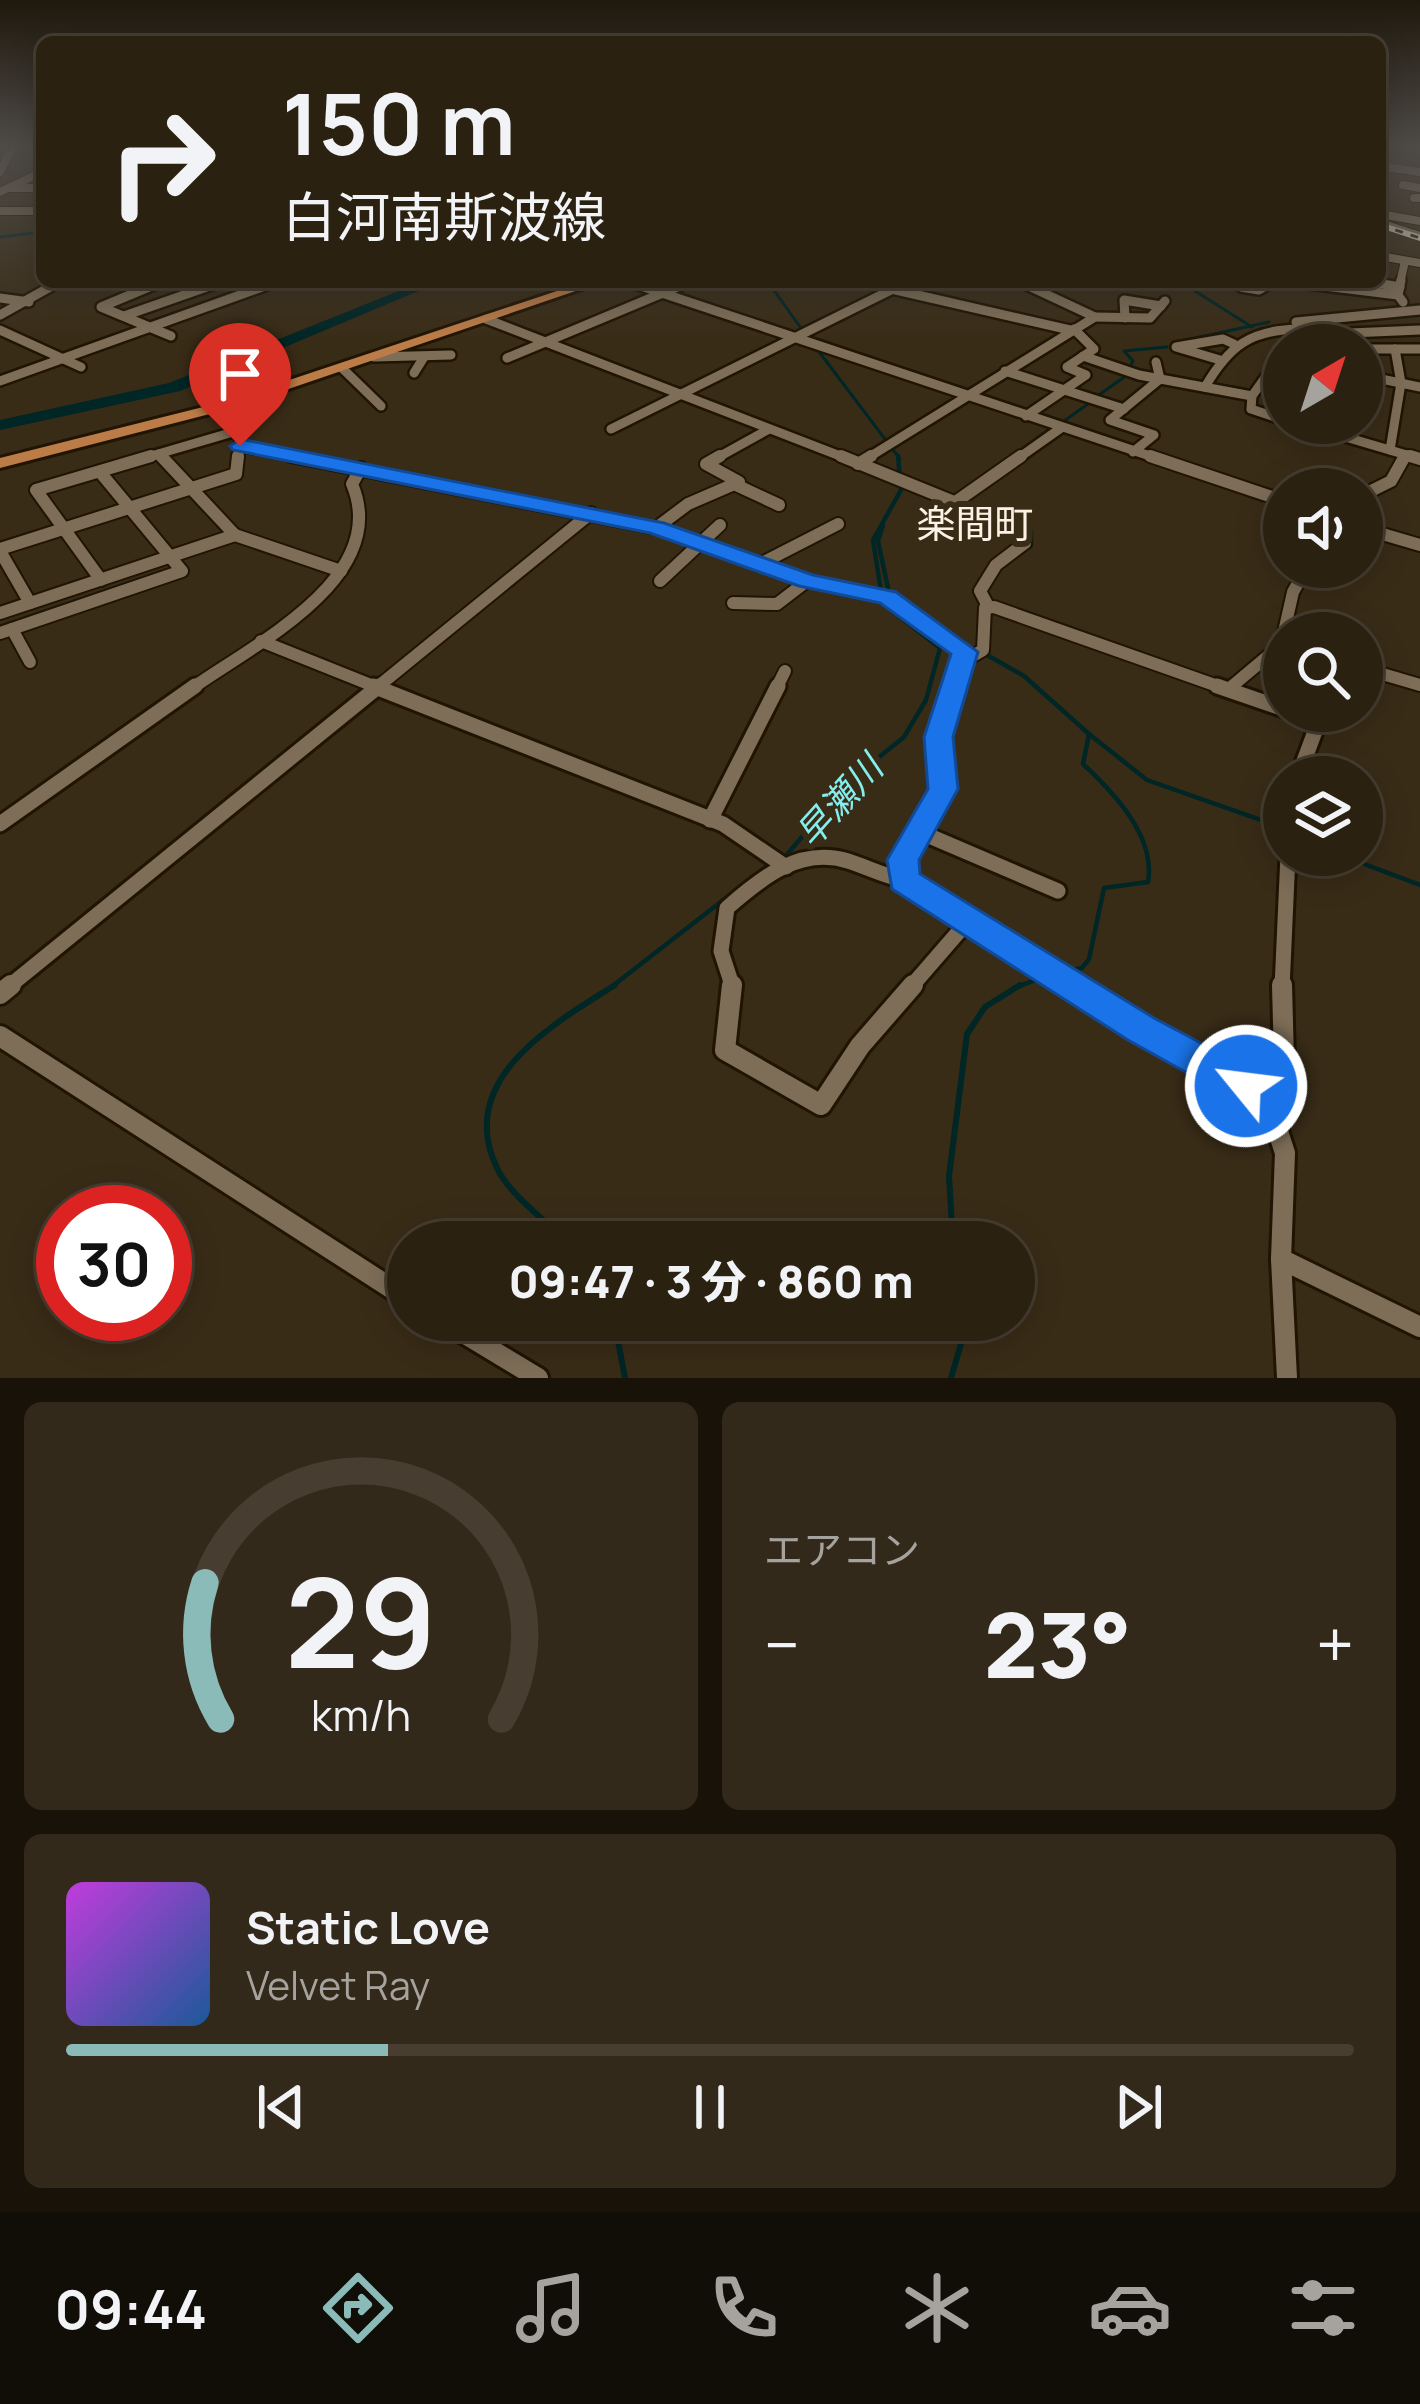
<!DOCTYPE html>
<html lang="ja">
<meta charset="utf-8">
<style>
body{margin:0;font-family:Manrope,"Noto Sans JP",sans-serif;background:#33291a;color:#f1f3f6;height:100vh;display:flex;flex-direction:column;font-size:45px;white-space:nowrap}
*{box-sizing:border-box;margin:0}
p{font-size:39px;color:#a6a39f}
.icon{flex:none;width:66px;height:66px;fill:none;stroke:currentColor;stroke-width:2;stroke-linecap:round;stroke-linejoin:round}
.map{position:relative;height:1378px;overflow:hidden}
.drawer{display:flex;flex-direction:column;gap:24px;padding:24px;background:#181209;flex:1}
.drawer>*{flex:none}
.banner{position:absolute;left:36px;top:36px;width:1350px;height:252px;border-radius:18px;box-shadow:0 6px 30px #0003,0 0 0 3px #473e31;background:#2b2111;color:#f1f3f6;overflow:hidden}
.needle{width:78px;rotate:39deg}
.fabs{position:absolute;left:1263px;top:324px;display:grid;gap:24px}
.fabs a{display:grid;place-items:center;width:120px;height:120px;border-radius:50%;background:#2b2111;box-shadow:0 6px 30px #0003,0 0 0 3px #473e31;font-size:60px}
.speed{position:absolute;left:36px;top:1185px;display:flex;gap:24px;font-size:60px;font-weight:700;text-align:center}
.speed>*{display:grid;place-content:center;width:156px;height:156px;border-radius:50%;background:#2b2111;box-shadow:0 6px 30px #0003,0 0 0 3px #473e31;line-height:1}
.speed .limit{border:18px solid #d22;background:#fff;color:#111}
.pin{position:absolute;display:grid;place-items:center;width:102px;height:102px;color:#fff;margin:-123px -51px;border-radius:50% 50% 50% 0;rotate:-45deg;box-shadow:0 0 12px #0007}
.pin .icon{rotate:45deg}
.me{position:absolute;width:132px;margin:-66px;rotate:299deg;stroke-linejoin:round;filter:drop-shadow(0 0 9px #0008)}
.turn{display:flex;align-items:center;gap:42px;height:252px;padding:0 48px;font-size:54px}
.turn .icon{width:156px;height:156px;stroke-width:2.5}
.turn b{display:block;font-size:84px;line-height:102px}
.big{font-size:90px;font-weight:800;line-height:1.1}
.drawer .widget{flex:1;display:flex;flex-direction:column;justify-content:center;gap:18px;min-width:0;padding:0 42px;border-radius:18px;background:#33291a}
.drawer .dial{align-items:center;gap:0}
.dial svg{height:312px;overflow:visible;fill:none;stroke:#473e31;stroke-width:7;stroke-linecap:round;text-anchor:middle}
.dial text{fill:#f1f3f6;stroke:none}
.song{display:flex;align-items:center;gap:36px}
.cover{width:144px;height:144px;border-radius:18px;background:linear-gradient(135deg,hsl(290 70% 55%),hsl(210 70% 35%))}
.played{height:12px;border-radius:6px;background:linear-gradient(90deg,#8bbbb9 25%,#473e31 25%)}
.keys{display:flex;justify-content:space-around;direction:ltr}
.heat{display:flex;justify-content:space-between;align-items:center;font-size:66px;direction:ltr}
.drawer .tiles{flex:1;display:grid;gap:24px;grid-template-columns:1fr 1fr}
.widget:last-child{grid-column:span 2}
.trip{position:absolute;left:387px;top:1221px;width:648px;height:120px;border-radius:60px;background:#2b2111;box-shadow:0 6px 30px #0003,0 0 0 3px #473e31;font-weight:800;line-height:120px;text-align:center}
.tabs{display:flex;height:192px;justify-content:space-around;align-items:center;background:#110d07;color:#a6a39f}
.tabs .icon{width:84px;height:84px}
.tabs .selected{color:#8bbbb9}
.tabs b{font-size:54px;color:#f1f3f6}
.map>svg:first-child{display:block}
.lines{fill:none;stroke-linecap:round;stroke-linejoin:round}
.stream-far2{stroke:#002626;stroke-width:3}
.stream-far1{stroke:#002626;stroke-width:4.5}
.stream{stroke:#002626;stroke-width:6}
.river{fill:#002626;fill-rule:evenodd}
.street-far4-casing{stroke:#201402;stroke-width:10}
.street-far3-casing{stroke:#201402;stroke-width:14}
.street-far2-casing{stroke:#201402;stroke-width:16}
.street-far1-casing{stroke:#201402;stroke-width:21}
.street-casing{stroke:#201402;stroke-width:26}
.primary-casing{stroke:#201402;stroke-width:6}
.street-far4{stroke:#7e6e58;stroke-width:8}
.street-far3{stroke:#7e6e58;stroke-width:9}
.street-far2{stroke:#7e6e58;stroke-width:12}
.street-far1{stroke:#7e6e58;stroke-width:15}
.street{stroke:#7e6e58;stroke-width:20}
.primary{fill:#bc7c47;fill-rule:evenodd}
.rail-casing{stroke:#dcd2c4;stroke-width:6}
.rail{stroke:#392c17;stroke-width:3;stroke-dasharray:8;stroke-linecap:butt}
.route{fill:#1a73e8;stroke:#114b97;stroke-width:3}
.labels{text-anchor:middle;stroke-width:12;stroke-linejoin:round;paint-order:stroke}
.water-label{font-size:36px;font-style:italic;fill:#84eeef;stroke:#392c17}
.quarter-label{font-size:39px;fill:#fbf2e5;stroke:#392c17}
</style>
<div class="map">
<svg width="1420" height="1378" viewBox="0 0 1420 1378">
<rect width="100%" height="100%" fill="#392c17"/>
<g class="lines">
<g class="stream-far2">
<polyline points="0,237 42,232"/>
<polyline points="768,282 803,331"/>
<polyline points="1190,282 1195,291 1252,327"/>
<polyline points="1177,342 1269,322"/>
<polyline points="817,349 900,459"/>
<polyline points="1129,369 1133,361 1124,351 1167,347"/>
<polyline points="1096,397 1130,373"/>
<polyline points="1060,424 1092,401"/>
<polyline points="1017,453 1051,428"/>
</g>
<g class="stream-far1">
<polyline points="883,525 878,541 889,593"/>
<polyline points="1008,562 1031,546 1031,532"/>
<path d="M987 655 1024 676 1089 734 1083 764C1113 792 1156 836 1148 882L1104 888 1089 959 1082 968 1060 973"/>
<polyline points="1089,734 1147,780 1284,828"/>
<polyline points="1340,855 1420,885"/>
<polyline points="782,860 853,778 904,737 926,700 940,648 883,604 873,540 901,490 898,456"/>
<polyline points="610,988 771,863"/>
<polyline points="1014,988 1049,975"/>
</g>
<g class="stream">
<path d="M567 1242C546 1221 509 1194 497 1168 454 1079 555 1023 615 985"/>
<polyline points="953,1242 949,1176 967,1034 985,1007 1020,985"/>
<polyline points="614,1320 625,1378"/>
<polyline points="951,1378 968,1320"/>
</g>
<polygon class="river" points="421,282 440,282 180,391 0,430 0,420 169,383"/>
<g class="street-far4-casing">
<g id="street-far4">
<polyline points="1380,166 1420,172"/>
<polyline points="0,172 12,147"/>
<polyline points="1403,185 1420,188"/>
<polyline points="11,188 42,188"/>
<polyline points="0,192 42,172"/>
<polyline points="1414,198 1420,198"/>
<polyline points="0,211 42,211"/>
<polyline points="1380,214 1420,221"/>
<polyline points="1380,223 1420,236"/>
<polyline points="1380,256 1420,263"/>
<polyline points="629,282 633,283"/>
<polyline points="861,282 867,283"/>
<polyline points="1292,282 1304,283"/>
<polyline points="1371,282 1379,283"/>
<polyline points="1400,283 1405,261"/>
</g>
</g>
<g class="street-far3-casing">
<g id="street-far3">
<polyline points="1401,280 1398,295 1403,302"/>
<polyline points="161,282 101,307 171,336"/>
<polyline points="629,282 1159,459"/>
<polyline points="861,282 1070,330"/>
<polyline points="1292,282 1398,295"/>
<polyline points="1371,282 1400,287"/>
<polyline points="1241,287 1259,290 1272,282"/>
<polyline points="0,298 29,302"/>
<polyline points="0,315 59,282"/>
<polyline points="124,316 221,282"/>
<polyline points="1095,317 1150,318 1165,301"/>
<polyline points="1125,318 1124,300 1161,306"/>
<polyline points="486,319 848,459"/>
<polyline points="0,330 81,367"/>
<polyline points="1350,333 1420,330"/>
<polyline points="1297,345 1304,337 1296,322 1420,310"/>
<polyline points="1362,349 1420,349"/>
<polyline points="1284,351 1252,396 1251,409 1284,420"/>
<polyline points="1083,356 1139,375 1252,396"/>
<polyline points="374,357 451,355"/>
<polyline points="507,358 689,282"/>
<polyline points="1220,360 1176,347 1223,339 1234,344"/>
<polyline points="342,368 381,406"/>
<polyline points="1005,371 1124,409"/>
<polyline points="414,373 424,357"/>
<polyline points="1362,375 1420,387"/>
<polyline points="0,381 276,282"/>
<path d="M1205 387C1229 346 1250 330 1299 329"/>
<polyline points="220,407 242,420 238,459"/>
<polyline points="1026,416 1086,375 1067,367 1094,349 1074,329"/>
<polyline points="1298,423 1420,459"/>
<polyline points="611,429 891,290 897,282"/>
<polyline points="240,446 307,459"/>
<polyline points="1390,450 1401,383 1395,349"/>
<polyline points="1133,452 1154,435 1110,420 1160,379 1156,362"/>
<polyline points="159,454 164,459"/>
<polyline points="141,459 240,430"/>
<polyline points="715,459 769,429"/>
<polyline points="866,459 1095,317 1020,282"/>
<polyline points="1017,459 1061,428"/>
<polyline points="1404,459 1406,455"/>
</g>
</g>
<g class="street-far2-casing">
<g id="street-far2">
<polyline points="291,456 656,528 807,581 888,598 961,648 964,661 955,689"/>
<polyline points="841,456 1023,530 1025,543 996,565 980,591 988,606"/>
<polyline points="1150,456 1284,501"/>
<polyline points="1410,456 1420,459"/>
<polyline points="858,464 871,456"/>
<polyline points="734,484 779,505"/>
<polyline points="957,501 1021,456"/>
<polyline points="1362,508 1367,493 1391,481 1405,456"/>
<polyline points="656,528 688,504 739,482 706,464 720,456"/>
<polyline points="1362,528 1420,545"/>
<polyline points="235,535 341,571"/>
<polyline points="0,549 236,474 238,456"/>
<polyline points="0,551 30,603"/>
<polyline points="758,565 838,524"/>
<polyline points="101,580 36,490 151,456"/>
<polyline points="660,581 720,525"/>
<polyline points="733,603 777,604 807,581"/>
<polyline points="0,613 235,535 161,456"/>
<polyline points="12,629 30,662"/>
<polyline points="0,633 182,571 100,472"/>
<polyline points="261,641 381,689"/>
<polyline points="964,661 983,650 985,608 994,607 1226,689"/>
<polyline points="1362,668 1420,685"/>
<polyline points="1231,687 1281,645 1293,592 1307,567"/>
<path d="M191 689C254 644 392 578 352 484L361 468"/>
<polyline points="375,689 591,513"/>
<polyline points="776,689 785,671"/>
</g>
</g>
<g class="street-far1-casing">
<g id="street-far1">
<polyline points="373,686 723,824 786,867"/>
<polyline points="956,686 938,737 943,789 903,860 904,880 1076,988"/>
<polyline points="1217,686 1284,709"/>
<polyline points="1290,711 1317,726 1298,777"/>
<polyline points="710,820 778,686"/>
<polyline points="0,824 195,686"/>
<polyline points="920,832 1058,891"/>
<polyline points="7,988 379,686"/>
<path d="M733 988 721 951 727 908C761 878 800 846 848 861 867 867 884 876 904 880"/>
<polyline points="910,988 968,921"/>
<polyline points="1282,988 1288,855"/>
</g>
</g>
<g class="street-casing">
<g id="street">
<polyline points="732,985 725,1050 821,1105 860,1046 913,985"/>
<polyline points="1071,985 1246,1086 1271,1110 1285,1153 1281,1259 1287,1378"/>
<polyline points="0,994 11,985"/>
<polyline points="0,1036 408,1299"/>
<polyline points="1271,1110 1285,1099 1282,985"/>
<polyline points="1281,1259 1420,1327"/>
<polyline points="442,1320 538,1378"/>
</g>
</g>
<g class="primary-casing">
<polygon id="primary" points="584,282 602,282 233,408 0,468 0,458 223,402"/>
</g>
<use href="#street-far4" class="street-far4"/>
<use href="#street-far3" class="street-far3"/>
<use href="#street-far2" class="street-far2"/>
<use href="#street-far1" class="street-far1"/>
<use href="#street" class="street"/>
<use href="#primary" class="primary"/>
<g class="rail-casing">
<polyline id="rail" points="1380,225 1420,238"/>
</g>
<use href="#rail" class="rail"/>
</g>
<linearGradient id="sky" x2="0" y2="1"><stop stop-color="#1f180d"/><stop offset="0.43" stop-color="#4e4b47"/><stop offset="1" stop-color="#4e4b47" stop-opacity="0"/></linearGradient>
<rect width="1420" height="340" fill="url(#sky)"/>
<polygon class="route" points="240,439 664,523 813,575 896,592 978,652 953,737 958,789 919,860 920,874 1154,1018 1259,1074 1265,1086 1259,1098 1246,1103 1232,1098 1128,1040 892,889 887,860 928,789 924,737 951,654 880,603 799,586 650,533 233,450 230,446"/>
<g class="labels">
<g class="water-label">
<text transform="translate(839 801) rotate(-48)" y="13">早瀬川</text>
</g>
<g class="quarter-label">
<text x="975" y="538">楽間町</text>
</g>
</g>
</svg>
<div class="fabs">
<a><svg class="needle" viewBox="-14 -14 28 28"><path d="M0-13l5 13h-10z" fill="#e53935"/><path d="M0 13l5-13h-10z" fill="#a6a39f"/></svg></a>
<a><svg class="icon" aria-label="sound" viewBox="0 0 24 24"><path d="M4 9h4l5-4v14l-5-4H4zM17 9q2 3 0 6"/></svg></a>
<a><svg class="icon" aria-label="search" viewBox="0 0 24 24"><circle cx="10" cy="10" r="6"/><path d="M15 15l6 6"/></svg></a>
<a><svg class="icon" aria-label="layers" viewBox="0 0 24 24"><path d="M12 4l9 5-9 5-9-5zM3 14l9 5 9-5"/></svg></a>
</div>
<div class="speed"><div class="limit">30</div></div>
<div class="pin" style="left:240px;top:446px;background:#d93025"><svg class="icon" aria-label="arrive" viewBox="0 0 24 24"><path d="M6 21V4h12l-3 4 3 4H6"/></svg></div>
<svg class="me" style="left:1246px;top:1086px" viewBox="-20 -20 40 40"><circle r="17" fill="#1a73e8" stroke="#fff" stroke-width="3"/><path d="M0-11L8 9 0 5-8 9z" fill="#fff"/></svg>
<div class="trip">09:47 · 3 分 · 860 m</div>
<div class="banner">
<div class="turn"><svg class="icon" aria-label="right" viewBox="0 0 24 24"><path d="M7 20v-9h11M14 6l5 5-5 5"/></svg><div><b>150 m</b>白河南斯波線</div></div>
</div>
</div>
<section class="drawer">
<div class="tiles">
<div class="widget dial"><svg viewBox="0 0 100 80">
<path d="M14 69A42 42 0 1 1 86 69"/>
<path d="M14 69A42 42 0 0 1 10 34" stroke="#8bbbb9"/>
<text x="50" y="56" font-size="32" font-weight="700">29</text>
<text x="50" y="72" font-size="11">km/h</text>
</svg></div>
<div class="widget"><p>エアコン</p>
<div class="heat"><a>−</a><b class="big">23°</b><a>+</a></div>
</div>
<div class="widget">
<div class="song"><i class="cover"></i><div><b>Static Love</b><p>Velvet Ray</p></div></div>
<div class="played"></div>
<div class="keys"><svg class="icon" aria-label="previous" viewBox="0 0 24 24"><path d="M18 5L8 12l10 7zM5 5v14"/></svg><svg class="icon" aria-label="pause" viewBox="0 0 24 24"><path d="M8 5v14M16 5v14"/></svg><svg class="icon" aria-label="next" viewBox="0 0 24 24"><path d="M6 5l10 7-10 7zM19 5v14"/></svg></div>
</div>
</div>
</section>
<nav class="tabs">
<b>09:44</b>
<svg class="icon selected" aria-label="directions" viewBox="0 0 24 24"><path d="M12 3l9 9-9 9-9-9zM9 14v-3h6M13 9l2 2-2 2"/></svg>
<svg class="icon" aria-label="music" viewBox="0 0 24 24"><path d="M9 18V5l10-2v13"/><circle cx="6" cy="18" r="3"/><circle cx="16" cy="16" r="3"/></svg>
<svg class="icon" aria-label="phone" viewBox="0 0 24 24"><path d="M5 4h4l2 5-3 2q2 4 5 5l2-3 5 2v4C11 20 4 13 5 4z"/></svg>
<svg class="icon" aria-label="climate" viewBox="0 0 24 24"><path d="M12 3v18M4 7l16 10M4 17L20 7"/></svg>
<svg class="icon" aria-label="car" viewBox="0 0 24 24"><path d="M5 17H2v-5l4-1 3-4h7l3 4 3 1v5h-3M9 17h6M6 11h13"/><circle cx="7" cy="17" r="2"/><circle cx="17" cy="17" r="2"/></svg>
<svg class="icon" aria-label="filters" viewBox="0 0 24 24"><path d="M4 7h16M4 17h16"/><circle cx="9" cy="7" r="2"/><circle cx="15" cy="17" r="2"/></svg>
</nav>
